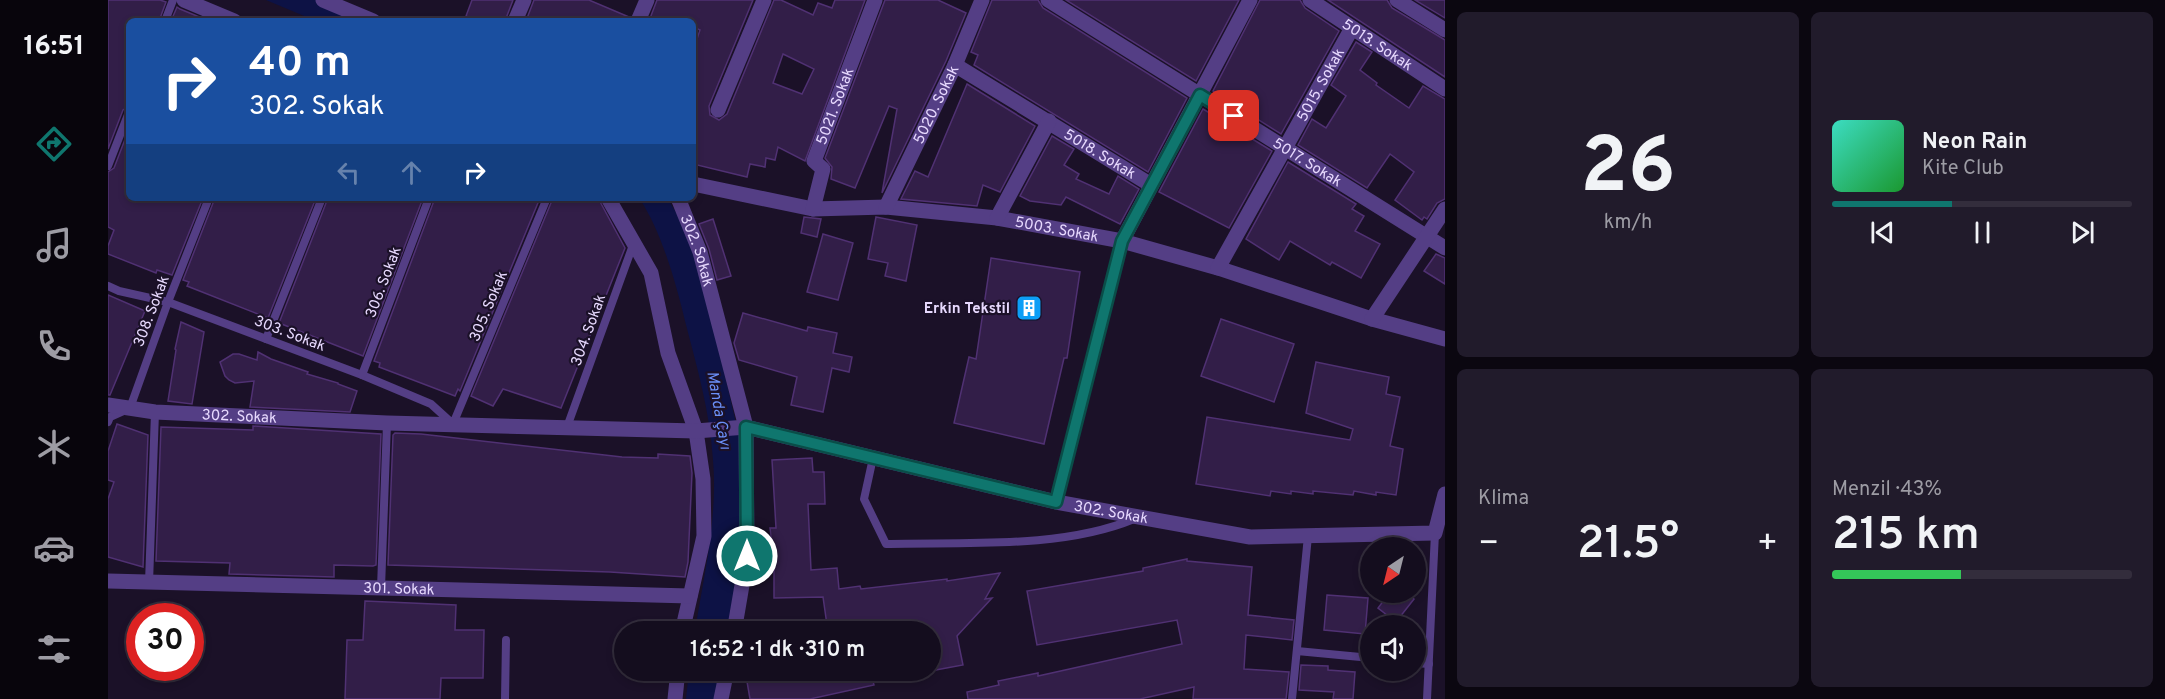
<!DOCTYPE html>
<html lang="tr">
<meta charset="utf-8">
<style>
body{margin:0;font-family:Overpass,sans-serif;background:#211b2b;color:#f1f3f6;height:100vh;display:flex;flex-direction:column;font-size:22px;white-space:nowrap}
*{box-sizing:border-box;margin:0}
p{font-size:20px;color:#9d9ca4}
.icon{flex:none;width:33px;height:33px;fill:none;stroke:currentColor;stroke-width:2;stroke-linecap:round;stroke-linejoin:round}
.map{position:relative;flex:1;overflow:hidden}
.side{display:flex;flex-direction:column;gap:12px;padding:12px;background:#0b0710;width:720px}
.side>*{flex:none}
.banner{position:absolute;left:18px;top:18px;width:570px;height:183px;border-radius:9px;box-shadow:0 3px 9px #0003,0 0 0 2px #332d3c;background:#1a4fa0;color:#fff;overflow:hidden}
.needle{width:39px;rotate:215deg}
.buttons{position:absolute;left:1252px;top:537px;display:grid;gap:12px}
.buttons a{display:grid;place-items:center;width:66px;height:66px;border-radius:50%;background:#140d1e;box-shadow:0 3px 9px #0003,0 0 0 2px #332d3c;font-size:30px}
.speed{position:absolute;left:18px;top:603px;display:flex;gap:12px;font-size:30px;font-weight:700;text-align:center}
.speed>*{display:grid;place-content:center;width:78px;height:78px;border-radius:50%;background:#140d1e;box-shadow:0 3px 9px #0003,0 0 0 2px #332d3c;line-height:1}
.speed .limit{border:9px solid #d22;background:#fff;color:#111}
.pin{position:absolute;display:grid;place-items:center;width:51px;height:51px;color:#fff;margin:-26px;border-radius:12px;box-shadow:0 3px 9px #0006}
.me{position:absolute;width:66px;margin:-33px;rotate:0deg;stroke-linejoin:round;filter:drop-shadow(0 0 4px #0008)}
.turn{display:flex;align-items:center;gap:21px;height:126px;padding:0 24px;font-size:27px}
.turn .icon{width:78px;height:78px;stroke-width:2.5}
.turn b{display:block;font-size:42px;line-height:51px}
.lanes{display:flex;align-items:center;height:57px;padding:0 24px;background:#0003;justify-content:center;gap:30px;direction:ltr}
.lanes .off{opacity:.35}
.big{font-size:45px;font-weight:600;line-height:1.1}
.side .widget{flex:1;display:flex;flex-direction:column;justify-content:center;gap:9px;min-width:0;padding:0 21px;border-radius:9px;background:#211b2b}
.side .dial{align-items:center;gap:0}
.dial b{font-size:78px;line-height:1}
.song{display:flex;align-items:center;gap:18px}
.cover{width:72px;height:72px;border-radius:9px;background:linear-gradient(135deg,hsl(170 70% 55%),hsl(130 70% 35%))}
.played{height:6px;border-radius:3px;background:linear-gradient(90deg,#0f766e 40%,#332d3c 40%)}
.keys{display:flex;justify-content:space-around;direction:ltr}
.heat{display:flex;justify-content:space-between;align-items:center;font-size:33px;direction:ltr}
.charge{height:9px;border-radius:4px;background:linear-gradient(90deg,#34c759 43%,#332d3c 0)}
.side .tiles{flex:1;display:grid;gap:12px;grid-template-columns:repeat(2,1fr)}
.trip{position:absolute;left:506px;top:621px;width:327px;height:60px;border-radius:30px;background:#140d1e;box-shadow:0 3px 9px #0003,0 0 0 2px #332d3c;font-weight:600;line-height:60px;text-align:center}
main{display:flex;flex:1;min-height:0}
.menu{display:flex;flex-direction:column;width:108px;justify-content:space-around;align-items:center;background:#08050c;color:#9d9ca4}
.menu .icon{width:42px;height:42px}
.menu .current{color:#0f766e}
.menu b{font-size:27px;color:#f1f3f6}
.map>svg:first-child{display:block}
.water{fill:#0d1245}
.building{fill:#321e48;stroke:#503173;stroke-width:1.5;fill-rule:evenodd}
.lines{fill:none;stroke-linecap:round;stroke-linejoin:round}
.service{stroke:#543e85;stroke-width:8}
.minor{stroke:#543e85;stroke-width:15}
.tertiary{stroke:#543e85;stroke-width:15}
.route-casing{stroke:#0a4d48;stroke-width:15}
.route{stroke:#0f766e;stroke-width:10}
.labels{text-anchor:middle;stroke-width:4.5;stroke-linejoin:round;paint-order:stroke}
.street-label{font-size:15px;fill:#e7d9fe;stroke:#1b1128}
.poi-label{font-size:15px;font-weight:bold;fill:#e7d9fe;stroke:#1b1128;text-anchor:end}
.water-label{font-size:16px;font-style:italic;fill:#6b90f9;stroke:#1b1128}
</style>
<main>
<nav class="menu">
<b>16:51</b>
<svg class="icon current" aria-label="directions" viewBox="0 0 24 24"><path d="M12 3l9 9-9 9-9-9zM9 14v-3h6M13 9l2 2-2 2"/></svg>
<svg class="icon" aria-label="music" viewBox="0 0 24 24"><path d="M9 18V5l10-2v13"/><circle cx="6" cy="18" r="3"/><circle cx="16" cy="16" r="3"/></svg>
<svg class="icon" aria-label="phone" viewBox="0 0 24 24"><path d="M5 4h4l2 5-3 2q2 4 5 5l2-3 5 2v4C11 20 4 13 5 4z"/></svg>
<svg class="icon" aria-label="climate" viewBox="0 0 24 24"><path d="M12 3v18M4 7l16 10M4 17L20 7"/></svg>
<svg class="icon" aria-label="car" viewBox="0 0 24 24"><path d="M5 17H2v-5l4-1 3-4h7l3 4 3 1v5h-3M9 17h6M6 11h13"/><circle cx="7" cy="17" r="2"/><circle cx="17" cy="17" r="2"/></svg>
<svg class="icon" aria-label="filters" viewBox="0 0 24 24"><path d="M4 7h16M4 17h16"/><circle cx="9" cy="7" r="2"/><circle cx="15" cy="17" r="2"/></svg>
</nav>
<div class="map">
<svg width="1337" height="699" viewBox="0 0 1337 699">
<rect width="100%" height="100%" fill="#1b1128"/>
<g class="water">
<polygon points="158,0 218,0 270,21 208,21"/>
<path d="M531 198H559L571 217 594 275 632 441 633 548 619 631H587C596 575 610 517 605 460 602 412 589 367 577 321 568 283 553 230 531 198Z"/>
<polygon points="581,671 614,671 610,699 578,699"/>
</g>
<g class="building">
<polygon points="0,0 52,0 58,2 51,21 21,21 21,106 15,110 0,149"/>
<polygon points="364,0 405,0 397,21 369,21 358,16"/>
<polygon points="426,0 481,0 521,17 520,21 418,21"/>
<path d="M549 0H645L601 106 602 115 611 120 619 114 666 0H673L705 15 710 3 724 8 727 0H757L697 161 670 147 667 160 658 158 657 167 642 164 639 177 585 164V51L592 30 585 27V21H541ZM675 54 706 69 694 94 665 83Z"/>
<polygon points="777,0 830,0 858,13 838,61 774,193 789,109 781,106 747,188 723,179 724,167 717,158"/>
<polygon points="884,0 930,0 935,8 1079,98 1040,172 866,65 870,55 863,52"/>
<polygon points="958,0 1131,0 1088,81"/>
<polygon points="1152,0 1192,0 1197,8 1231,31 1173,134 1105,91"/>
<polygon points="1220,0 1279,0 1284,8 1337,40 1337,77"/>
<polygon points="1307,0 1337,0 1337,18"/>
<polygon points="69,7 72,9 101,21 63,21"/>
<polygon points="1248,42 1264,52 1252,70 1269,83 1268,85 1301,108 1315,86 1337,99 1337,199 1329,203 1319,219 1316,217 1314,220 1287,200 1306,172 1282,154 1259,188 1190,145 1204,119 1218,128 1238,96 1223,85"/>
<polygon points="859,84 927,126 892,192 875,185 869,206 793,199 807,171 820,177"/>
<polygon points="1095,109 1164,151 1121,228 1051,192"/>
<polygon points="21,129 21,198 95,198 64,275 49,270 48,273 0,254 0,246 6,230 0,227 0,172 6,168"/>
<polygon points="944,136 966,149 956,165 971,174 968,179 1001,194 1010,176 1031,189 1012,224 958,197 953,205 922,201 912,196"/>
<polygon points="1180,162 1248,204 1244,209 1256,216 1247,231 1272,244 1253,278 1224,262 1222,265 1182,241 1171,260 1138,239"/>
<polygon points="107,198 208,198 160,318 79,286 81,282 75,280"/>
<polygon points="220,198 315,198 255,356 171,323"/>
<polygon points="327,198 432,198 352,391 350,389 347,396 271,367 272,363 266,361"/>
<polygon points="445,198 490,198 517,248 453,408 395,389 385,406 363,396"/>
<polygon points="696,217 713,219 709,237 693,233"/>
<polygon points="768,217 809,225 798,281 777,276 780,263 760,259"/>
<polygon points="605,219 623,276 609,280 601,249 591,224"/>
<polygon points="715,234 745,243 730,300 699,292"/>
<polygon points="1328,254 1337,258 1337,284 1316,271"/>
<polygon points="883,258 972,272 959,358 956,358 936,444 846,423 861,357 868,359"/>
<polygon points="0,295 37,311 2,395 0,395"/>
<polygon points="635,313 699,331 700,327 729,333 725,353 744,357 741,372 724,368 715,412 683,405 689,377 631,360 626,343"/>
<polygon points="1113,319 1186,344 1166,402 1093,376"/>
<polygon points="73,322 96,332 84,404 60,401 68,350 67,349"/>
<polygon points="150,352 163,359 200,372 199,374 230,383 230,384 249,391 242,412 142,407 146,381 127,383 121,380 117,376 112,362 125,354 131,354 149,360"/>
<polygon points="1208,362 1281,377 1278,394 1292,397 1282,446 1295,449 1288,495 1268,492 1268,495 1246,491 1245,495 1205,491 1205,494 1183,491 1183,494 1163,491 1162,496 1088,484 1099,417 1242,440 1245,429 1198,413"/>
<polygon points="9,424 40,435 35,567 0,557 0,499 6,482 0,480 0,451"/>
<polygon points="145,426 273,434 268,565 265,566 226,565 226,577 121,574 122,563 48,561 53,427 145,430"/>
<polygon points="287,433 313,434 514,457 550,458 550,454 582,456 584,473 580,562 577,577 502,572 280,565 285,435"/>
<polygon points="704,458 705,472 716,472 717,504 700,504 703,570 729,568 731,589 752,586 753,589 839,579 839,581 892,573 877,599 884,598 849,636 855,665 822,671 822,632 720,632 715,597 666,598 666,561 662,528 668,528 664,460"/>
<polygon points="1079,559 1079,561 1144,567 1140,615 1186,620 1184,640 1138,635 1136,669 1181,672 1178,699 1085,699 1086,687 1032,699 860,699 859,692 891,685 890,681 930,673 930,676 1074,644 1069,620 929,645 919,591 1035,571 1035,568"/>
<polygon points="1282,592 1298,592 1306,599 1288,622 1270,608"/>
<polygon points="1219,595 1260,598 1257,634 1216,630"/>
<polygon points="257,601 348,605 347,630 376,630 375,678 333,678 332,699 237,699 239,640 255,640"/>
<polygon points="1193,665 1220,666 1220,670 1247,672 1245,699 1225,699 1226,692 1191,690"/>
<polygon points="637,670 762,670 766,685 702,699 642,699"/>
</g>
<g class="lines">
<g class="service">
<polyline points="57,21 65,0"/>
<polyline points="0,166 21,112"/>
<polyline points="0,286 11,291 60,302 254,375 323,404 345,424 439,198"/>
<polyline points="158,339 214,198"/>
<polyline points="254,375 321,198"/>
<polyline points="0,422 2,417 22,408 60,302 101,198"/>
<polyline points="459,427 525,245"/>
<path d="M765 458 756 499 778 544C856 542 954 549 1026 519"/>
<polyline points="948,502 1014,241"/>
<polyline points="41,583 47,412"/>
<polyline points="273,588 279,423"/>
<polyline points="1189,651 1263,658"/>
<polyline points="1308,663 1321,664"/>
<polyline points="397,699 398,640"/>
<polyline points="1184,699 1200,536"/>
<polyline points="1319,699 1327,533"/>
</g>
<g class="minor">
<polyline points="76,0 126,21"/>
<polyline points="215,0 265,21"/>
<path id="s1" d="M940 0 1337 248"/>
<path id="s2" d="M1202 0 1337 89"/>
<polyline points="1289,0 1337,30"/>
<polyline points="407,21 416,0"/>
<polyline points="530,21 539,0"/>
<path id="s3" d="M847 65 1043 185"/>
<polyline points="610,110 656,0"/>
<path id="s4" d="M585 184 705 209 778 207 889 218 1014 241 1110 268 1264 319 1337 339"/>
<polyline points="500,198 543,273 560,353 588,431 595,479 596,536 574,632"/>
<path id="s5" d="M570 198 592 252 638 427 639 556 626 632"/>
<path id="s6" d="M778 207 847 65 874 0"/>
<path id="s7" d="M705 209 715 169 706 161 767 0"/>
<polyline points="889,218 941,121"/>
<polyline points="1014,241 1142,0"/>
<path id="s8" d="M1110 268 1244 28"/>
<polyline points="1264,319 1337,209"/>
<path id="s9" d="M0 581 582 596"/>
<polyline points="567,699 570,670"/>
<polyline points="613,699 619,670"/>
</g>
<path class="tertiary" id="s10" d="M0 405 47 412 279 423 588 431 638 427 948 502 1142 537 1327 533 1337 494"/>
</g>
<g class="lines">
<g class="route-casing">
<polyline id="route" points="639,556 638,427 948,502 1014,241 1092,95 1126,116"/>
</g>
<use href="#route" class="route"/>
</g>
<defs>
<g id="building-square" transform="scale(1.35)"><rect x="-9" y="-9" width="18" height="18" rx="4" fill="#0d9ef6" stroke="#1b1128"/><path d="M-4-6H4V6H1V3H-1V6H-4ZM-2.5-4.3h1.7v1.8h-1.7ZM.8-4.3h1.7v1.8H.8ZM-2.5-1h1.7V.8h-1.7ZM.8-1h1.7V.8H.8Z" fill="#fff"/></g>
</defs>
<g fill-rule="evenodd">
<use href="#building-square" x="921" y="308"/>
</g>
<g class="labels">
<g class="street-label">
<text dy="5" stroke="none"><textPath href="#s2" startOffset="81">5013. Sokak</textPath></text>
<text dy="5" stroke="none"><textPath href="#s8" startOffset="210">5015. Sokak</textPath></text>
<text dy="5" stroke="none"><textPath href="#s6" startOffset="114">5020. Sokak</textPath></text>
<text dy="5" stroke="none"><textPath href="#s7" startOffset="112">5021. Sokak</textPath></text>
<text dy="5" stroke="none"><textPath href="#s3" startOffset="170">5018. Sokak</textPath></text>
<text dy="5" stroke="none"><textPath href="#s1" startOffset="306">5017. Sokak</textPath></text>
<text dy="5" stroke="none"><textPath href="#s4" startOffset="368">5003. Sokak</textPath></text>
<text dy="5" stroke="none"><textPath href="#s5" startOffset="56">302. Sokak</textPath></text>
<text transform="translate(275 282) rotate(-69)" y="5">306. Sokak</text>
<text transform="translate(380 306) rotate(-67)" y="5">305. Sokak</text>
<text transform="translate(43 311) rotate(-69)" y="5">308. Sokak</text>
<text transform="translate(480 330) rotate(-70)" y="5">304. Sokak</text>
<text transform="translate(182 333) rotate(21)" y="5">303. Sokak</text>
<text dy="5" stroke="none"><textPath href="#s10" startOffset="132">302. Sokak</textPath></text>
<text dy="5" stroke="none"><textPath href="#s10" startOffset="1014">302. Sokak</textPath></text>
<text dy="5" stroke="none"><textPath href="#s9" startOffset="291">301. Sokak</textPath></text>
</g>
<g class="poi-label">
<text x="902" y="313">Erkin Tekstil</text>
</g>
<g class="water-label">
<text transform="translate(612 410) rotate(80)" y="6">Manda Çayı</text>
</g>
</g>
</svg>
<div class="buttons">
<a><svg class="needle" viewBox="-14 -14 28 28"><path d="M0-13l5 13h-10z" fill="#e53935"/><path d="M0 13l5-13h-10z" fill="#9d9ca4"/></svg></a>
<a><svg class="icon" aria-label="sound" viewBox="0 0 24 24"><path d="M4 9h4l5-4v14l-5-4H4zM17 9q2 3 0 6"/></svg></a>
</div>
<div class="speed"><div class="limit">30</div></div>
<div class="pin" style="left:1126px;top:116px;background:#d93025"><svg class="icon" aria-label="arrive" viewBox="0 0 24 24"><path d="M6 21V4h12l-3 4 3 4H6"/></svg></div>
<svg class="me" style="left:639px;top:556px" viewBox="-20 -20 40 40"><circle r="17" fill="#0f766e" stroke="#fff" stroke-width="3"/><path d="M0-11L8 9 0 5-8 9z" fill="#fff"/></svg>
<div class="trip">16:52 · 1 dk · 310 m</div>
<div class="banner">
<div class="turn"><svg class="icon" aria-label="right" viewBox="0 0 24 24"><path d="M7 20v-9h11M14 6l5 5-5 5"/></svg><div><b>40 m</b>302. Sokak</div></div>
<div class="lanes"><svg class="icon off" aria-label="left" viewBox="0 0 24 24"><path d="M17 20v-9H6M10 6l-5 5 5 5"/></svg><svg class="icon off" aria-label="ahead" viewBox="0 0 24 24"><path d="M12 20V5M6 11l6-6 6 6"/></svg><svg class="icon" aria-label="right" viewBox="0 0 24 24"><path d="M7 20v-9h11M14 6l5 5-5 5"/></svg></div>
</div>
</div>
<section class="side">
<div class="tiles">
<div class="widget dial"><b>26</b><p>km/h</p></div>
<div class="widget">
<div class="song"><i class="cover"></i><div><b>Neon Rain</b><p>Kite Club</p></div></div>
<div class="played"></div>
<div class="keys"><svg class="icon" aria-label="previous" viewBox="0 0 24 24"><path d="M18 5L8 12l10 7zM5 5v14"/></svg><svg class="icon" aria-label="pause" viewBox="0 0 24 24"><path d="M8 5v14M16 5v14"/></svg><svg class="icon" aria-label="next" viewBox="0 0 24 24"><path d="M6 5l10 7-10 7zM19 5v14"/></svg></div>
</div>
<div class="widget"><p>Klima</p>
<div class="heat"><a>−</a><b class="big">21.5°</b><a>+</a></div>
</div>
<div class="widget"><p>Menzil · 43%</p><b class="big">215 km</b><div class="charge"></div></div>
</div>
</section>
</main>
